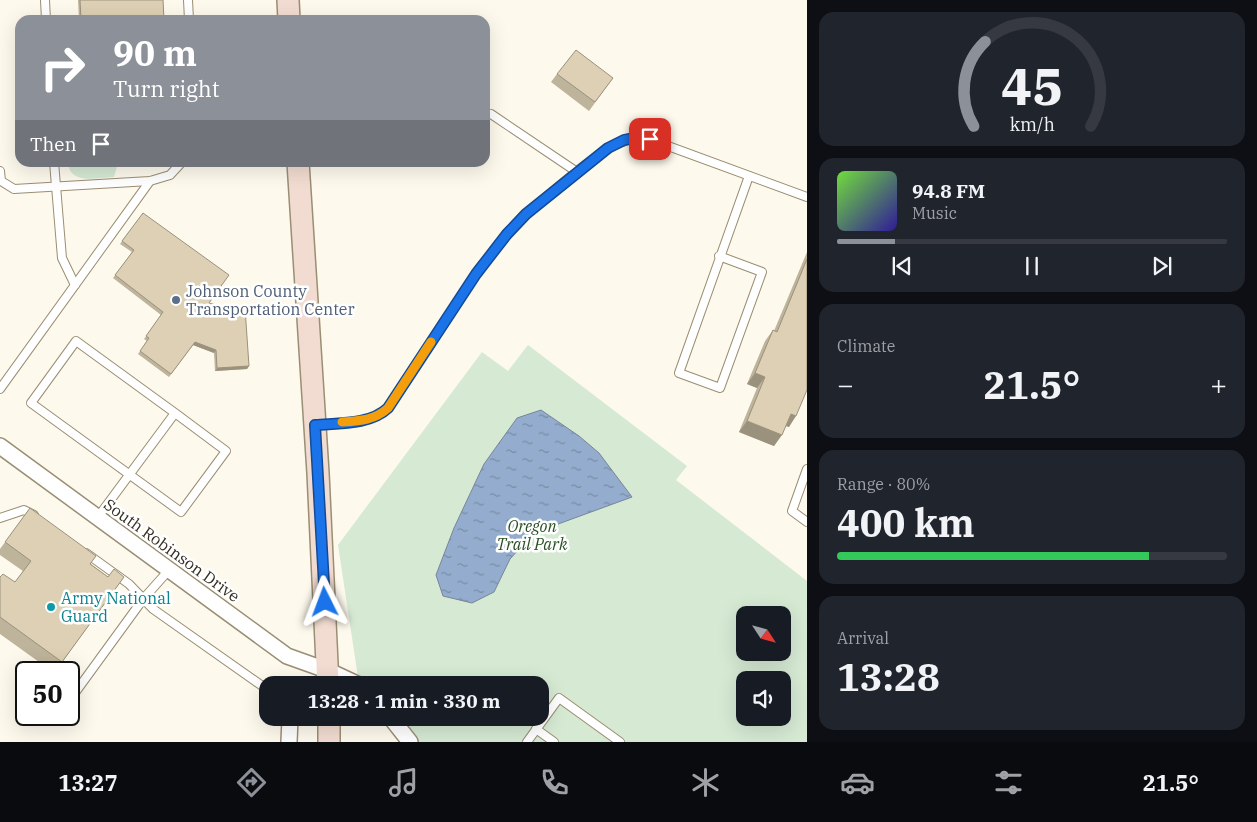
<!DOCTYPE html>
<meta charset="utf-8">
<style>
body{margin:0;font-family:"IBM Plex Serif",serif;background:#20242c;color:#f1f3f6;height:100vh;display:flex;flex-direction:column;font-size:19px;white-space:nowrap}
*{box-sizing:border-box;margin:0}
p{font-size:16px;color:#9ea1a6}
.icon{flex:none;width:28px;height:28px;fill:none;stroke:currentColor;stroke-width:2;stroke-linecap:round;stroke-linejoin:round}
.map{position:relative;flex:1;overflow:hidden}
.sheet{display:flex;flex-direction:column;gap:12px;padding:12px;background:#0d0f14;width:450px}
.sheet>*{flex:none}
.top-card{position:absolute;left:15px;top:15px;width:475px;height:152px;border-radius:15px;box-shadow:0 5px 20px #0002;background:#8c9099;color:#fff;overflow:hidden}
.needle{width:32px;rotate:126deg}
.fabs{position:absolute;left:736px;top:606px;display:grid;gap:10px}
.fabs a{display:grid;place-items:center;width:55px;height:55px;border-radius:10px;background:#171b24;box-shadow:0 5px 20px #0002;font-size:25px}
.speed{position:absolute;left:15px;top:661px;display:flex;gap:10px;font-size:25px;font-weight:700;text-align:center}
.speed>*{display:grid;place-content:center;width:65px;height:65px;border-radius:50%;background:#171b24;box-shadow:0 5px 20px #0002;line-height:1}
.speed .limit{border:2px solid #111;border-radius:8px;background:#fff;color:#111}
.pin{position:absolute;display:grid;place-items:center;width:42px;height:42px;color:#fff;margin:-21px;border-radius:10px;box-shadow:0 2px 8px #0006}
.me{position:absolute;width:55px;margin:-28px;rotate:357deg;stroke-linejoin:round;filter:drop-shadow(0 0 4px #0008)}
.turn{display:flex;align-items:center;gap:18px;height:105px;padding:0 15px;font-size:22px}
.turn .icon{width:65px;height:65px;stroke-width:2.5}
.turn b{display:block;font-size:35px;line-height:42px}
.then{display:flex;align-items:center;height:48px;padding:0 15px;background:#0003;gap:10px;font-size:19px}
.big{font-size:38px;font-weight:800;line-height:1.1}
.sheet .tile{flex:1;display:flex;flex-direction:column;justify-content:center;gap:8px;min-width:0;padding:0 18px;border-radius:15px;background:#20242c}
.sheet .dial{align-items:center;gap:0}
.dial svg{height:130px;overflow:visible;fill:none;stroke:#363941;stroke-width:7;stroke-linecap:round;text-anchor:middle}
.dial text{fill:#f1f3f6;stroke:none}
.song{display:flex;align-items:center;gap:15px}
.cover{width:60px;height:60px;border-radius:8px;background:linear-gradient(135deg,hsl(100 70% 55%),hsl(250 70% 35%))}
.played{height:5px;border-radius:2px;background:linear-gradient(90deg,#8c9099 15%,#363941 15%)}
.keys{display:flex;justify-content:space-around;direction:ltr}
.heat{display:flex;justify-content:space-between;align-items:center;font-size:28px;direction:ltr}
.charge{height:8px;border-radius:4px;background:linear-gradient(90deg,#34c759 80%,#363941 0)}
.trip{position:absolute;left:259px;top:676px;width:290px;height:50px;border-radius:15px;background:#171b24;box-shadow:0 5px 20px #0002;font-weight:800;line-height:50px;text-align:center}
.tabs{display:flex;height:80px;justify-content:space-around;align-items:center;background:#090b0e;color:#9ea1a6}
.tabs .icon{width:35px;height:35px}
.tabs .active{color:#8c9099}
.tabs b{font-size:22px;color:#f1f3f6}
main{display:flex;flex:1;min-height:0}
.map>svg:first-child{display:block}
.green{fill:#d5e9d3;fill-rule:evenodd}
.water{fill:url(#water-ripples);stroke:#77869a}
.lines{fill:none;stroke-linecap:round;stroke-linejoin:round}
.service-casing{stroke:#9a8e73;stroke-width:10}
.minor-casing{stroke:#9a8e73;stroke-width:18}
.secondary-casing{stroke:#9a8e73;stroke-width:24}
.service{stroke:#fff;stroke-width:8}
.minor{stroke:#fff;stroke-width:15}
.secondary{stroke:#f2dcd1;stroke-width:21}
.wall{fill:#beb39b}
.shaded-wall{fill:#9b927e}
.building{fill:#ddd0b4;stroke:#9b927e}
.route-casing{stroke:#114b97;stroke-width:12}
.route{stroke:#1a73e8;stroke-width:9}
.slow{stroke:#f59e0b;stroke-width:9}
.service-dot{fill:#5c6f8a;stroke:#fff;stroke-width:2}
.culture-dot{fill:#0f9aa8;stroke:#fff;stroke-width:2}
.labels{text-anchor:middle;stroke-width:5;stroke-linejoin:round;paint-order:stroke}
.service-label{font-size:16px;fill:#4e5e75;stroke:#fff;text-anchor:start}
.park-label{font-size:16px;font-style:italic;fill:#285024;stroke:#fff}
.street-label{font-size:16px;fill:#332e23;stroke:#fff}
.culture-label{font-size:16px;fill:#0d838f;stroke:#fff;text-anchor:start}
</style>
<main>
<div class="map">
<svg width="807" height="742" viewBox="0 0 807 742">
<defs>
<pattern id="water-ripples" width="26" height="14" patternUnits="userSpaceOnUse" patternTransform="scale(1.25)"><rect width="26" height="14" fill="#94accd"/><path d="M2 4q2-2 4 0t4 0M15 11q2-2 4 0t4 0" fill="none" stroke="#798ca6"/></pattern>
</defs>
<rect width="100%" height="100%" fill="#fef9ed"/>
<g class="green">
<path d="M68 163V162L118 163 114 177C98 178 70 185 68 163Z"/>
<path d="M528 345 687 466 676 480 807 581V742H410L391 718H540V685L359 684 338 545 482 352 508 371ZM745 615H782V652H745ZM745 680H782V718H745Z"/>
</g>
<polygon class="water" points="541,410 579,436 599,453 632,497 550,527 528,539 510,559 494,592 472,603 443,596 436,575 454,528 484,464 517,418"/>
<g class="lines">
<g class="service-casing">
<g id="service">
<polyline points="45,0 46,20"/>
<polyline points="188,0 189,20"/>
<polyline points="491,114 577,172"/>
<polyline points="54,162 62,258 75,285"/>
<polyline points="0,171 1,181 14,189 150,181 170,175 182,162"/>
<polyline points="719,256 762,272 720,388 679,373 749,176"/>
<polyline points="0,389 150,181"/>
<path d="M317 425C340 422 370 425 388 408 410 375 432 342 453 310 470 283 487 256 509 233 529 210 553 191 576 172 598 155 620 135 649 139L807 197"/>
<polyline points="807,469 792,511 807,522"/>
<polyline points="98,517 175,413 76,341 31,403 181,512 226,451 175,413"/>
<polyline points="0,518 24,510 34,515"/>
<polyline points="86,553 129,584 153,609 268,690"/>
<polyline points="69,701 144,598 169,570"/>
<polyline points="536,729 554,742"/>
<polyline points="527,742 559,698 620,742"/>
</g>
</g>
<g class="minor-casing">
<g id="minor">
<polyline points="0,446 287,656 329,671 359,685"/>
<polyline points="391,718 410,742"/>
<polyline points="289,742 290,718"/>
</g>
</g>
<g class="secondary-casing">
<g id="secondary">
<polyline points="288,0 289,20"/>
<polyline points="298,162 318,473 328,685"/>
<polyline points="329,718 329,742"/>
</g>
</g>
<use href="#service" class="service"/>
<use href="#minor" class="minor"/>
<use href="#secondary" class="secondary"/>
</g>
<g class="wall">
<polygon points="78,0 163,0 164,20 79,20"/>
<polygon points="557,74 613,78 589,111 551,82"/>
<polygon points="143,213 209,303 249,366 247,369 215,371 214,353 193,345 169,377 138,354 147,341 144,339 161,315 113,278 132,252 120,244"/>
<polygon points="807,252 807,390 789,427 786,426 774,446 739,432 757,388 747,384 765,341 773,330 774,331"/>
<polygon points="30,508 91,564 108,577 124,577 55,672 53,672 0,634 0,577 15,582 23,571 0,555 0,549"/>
</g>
<g class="shaded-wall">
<polygon points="195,342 216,350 214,353 193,345 169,377"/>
<polygon points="249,366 247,369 215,371 217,368"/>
<polygon points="755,373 765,377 757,388 747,384"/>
<polygon points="791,414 796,416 789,427 783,425"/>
<polygon points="747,421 782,435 774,446 739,432"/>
</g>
<g class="building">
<polygon points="80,0 163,0 164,20 81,20"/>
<polygon points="576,50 613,78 595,102 557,74"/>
<polygon points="143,213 229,275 209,303 230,309 245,308 249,366 217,368 216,350 195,342 171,374 140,351 149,338 146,336 163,312 115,275 134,250 122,241"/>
<polygon points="807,259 807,390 796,416 791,414 782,435 747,421 765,377 755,373 773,330 777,332"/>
<polygon points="30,508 96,556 90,564 108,577 114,569 124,577 62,662 0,617 0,577 3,574 15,582 31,561 5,542"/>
</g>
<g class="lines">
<g class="route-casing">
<path id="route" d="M325 602 315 425C339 423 370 425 388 408L476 274 507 234 526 214 608 148 624 140 638 137 650 139"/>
</g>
<use href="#route" class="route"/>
<path class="slow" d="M342 422C360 421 375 420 388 408L431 342"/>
</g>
<circle class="service-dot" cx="176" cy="300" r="5"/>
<circle class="culture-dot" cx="51" cy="607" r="5"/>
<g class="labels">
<g class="service-label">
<text x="186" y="297">Johnson County<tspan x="186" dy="18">Transportation Center</tspan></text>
</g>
<g class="park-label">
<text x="532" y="532">Oregon<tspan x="532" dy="18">Trail Park</tspan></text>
</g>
<g class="street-label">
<text transform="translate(172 550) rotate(36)" y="6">South Robinson Drive</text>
</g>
<g class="culture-label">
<text x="61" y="604">Army National<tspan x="61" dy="18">Guard</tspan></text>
</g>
</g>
</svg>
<div class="fabs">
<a><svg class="needle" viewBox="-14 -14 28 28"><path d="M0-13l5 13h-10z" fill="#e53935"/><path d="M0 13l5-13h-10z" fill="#9ea1a6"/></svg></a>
<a><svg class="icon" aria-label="sound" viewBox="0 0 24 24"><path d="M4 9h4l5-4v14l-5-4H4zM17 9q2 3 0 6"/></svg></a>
</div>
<div class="speed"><div class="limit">50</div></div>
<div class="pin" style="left:650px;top:139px;background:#d93025"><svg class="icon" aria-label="arrive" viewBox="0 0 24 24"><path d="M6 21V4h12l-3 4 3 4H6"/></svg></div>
<svg class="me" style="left:325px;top:602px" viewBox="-20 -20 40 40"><path d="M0-17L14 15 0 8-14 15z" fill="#1a73e8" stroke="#fff" stroke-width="4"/></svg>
<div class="trip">13:28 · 1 min · 330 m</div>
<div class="top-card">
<div class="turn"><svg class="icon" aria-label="right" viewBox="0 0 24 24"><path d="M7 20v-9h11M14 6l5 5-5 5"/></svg><div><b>90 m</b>Turn right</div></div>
<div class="then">Then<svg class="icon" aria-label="arrive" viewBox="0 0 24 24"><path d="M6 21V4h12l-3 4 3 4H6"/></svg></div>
</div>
</div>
<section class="sheet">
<div class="tile dial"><svg viewBox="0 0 100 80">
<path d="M14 69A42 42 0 1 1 86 69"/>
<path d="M14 69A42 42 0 0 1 21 17" stroke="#8c9099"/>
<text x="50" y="56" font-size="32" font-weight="700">45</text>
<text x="50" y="72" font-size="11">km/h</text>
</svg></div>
<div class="tile">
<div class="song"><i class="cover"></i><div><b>94.8 FM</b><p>Music</p></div></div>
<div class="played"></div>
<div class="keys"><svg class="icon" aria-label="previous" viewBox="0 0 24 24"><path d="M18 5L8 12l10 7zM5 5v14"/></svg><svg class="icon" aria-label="pause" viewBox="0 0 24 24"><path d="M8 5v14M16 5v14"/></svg><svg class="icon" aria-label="next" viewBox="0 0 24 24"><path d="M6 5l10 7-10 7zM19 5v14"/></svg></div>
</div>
<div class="tile"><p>Climate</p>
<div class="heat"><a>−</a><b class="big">21.5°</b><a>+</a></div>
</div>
<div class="tile"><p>Range · 80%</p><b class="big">400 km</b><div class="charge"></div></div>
<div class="tile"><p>Arrival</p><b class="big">13:28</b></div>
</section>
</main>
<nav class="tabs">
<b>13:27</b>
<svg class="icon active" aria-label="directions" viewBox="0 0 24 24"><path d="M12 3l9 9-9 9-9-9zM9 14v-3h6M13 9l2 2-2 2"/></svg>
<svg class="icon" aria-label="music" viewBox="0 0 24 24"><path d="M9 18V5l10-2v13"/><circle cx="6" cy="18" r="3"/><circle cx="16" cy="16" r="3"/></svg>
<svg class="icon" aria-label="phone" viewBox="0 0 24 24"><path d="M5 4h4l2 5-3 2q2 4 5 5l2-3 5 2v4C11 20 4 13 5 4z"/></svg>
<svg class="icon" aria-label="climate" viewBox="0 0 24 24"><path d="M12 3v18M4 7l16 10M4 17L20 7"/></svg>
<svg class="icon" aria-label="car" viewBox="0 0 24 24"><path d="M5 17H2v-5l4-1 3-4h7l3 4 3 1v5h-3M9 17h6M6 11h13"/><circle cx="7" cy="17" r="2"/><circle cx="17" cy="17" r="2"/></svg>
<svg class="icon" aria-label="filters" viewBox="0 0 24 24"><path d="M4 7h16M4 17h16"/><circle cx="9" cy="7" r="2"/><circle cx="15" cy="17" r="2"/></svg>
<b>21.5°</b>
</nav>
